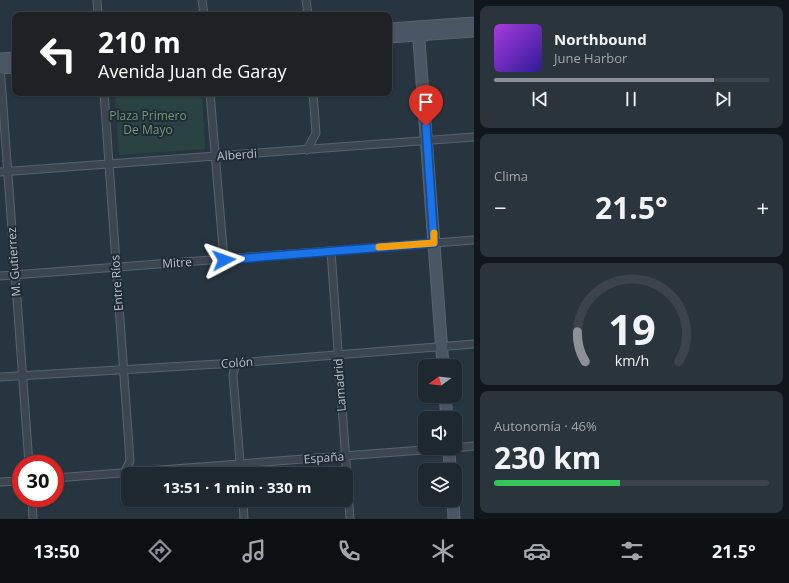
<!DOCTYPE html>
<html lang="es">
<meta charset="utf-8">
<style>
body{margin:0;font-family:"Open Sans",sans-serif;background:#2a343c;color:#f1f3f6;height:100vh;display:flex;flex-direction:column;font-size:15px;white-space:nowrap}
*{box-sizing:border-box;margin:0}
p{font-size:13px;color:#a0a6ab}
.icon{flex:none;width:22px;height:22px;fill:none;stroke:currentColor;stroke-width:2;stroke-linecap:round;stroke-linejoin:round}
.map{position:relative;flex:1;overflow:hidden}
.side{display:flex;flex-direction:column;gap:6px;padding:6px;background:#10161a;width:315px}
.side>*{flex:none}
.guide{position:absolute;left:12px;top:12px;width:380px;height:84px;border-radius:8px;box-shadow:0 1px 3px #0004,0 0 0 1px #3b444c;background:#202124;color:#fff;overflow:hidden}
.needle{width:26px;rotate:255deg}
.fabs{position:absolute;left:418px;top:359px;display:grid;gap:8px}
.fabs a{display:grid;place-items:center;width:44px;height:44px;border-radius:8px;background:#1d2830;box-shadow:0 1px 3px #0004,0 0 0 1px #3b444c;font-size:20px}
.speed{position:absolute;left:12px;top:455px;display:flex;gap:8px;font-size:20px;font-weight:700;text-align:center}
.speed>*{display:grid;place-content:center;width:52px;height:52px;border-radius:50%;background:#1d2830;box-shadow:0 1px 3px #0004,0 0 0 1px #3b444c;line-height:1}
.speed .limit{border:6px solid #d22;background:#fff;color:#111}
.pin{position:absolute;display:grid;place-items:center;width:34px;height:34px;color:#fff;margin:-41px -17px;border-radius:50% 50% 50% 0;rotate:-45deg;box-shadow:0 0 4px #0007}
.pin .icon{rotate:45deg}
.me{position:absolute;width:44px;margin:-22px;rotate:86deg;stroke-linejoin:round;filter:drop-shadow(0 0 3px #0008)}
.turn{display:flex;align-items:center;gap:14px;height:84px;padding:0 20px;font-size:18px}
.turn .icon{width:52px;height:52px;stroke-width:2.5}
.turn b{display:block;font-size:28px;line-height:34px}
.big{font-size:30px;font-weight:700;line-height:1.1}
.side .widget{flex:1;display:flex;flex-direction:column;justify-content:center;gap:6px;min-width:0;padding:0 14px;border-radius:8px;background:#2a343c}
.side .dial{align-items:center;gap:0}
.dial svg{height:104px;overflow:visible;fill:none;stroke:#3b444c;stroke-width:7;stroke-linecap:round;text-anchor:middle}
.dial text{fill:#f1f3f6;stroke:none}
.song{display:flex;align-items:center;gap:12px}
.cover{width:48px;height:48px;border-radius:6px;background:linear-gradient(135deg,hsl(280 70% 55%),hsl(250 70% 35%))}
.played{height:4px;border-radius:2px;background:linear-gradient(90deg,#8c9099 80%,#3b444c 80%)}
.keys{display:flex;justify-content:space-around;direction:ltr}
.heat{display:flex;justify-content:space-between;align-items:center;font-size:22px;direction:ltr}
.charge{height:6px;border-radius:3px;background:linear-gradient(90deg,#34c759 46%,#3b444c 0)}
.trip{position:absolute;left:121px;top:467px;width:232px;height:40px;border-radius:8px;background:#1d2830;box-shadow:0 1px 3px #0004,0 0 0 1px #3b444c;font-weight:700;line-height:40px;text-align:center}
.menu{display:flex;height:64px;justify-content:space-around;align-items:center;background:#0c1013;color:#a0a6ab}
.menu .icon{width:28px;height:28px}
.menu .active{color:#8c9099}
.menu b{font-size:18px;color:#f1f3f6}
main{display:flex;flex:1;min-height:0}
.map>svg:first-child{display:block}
.green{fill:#2a4342}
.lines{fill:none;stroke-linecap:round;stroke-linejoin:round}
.street-casing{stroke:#59646d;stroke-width:9}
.secondary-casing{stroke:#59646d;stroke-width:13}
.street{stroke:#3b4650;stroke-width:7}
.secondary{stroke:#4a5663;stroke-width:11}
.route-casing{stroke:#114b97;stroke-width:10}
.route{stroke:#1a73e8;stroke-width:7}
.slow{stroke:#f59e0b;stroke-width:7}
.labels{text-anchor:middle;stroke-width:4;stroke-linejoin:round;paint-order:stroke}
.park-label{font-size:12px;fill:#709a75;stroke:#202b35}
.street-label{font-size:12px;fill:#b8c1ca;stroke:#202b35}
</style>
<main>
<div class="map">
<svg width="474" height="519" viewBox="0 0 474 519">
<rect width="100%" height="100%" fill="#273540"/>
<polygon class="green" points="115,93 202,93 205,149 119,155"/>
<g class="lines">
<g class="street-casing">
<g id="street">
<polyline points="97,0 98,15"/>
<polyline points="202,0 204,15"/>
<polyline points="306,0 308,15"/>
<polyline points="0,65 29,464"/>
<polyline points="104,93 130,461 124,473"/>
<polyline points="210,93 224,260"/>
<polyline points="307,150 316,133 313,93"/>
<polyline points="0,172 474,137"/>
<polyline points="331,251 350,519"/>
<polyline points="0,276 474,240"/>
<polyline points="236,363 233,375 241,474"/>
<polyline points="0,377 236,363 474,344"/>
<polyline points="455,448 474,446"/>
<polyline points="55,478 449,448"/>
<polyline points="0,482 21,481"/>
<polyline points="32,498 33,519"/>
<polyline points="243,500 244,519"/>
</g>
</g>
<g class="secondary-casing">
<g id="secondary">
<polyline points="418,27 443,366"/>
<polyline points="389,29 474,23"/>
<polyline points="389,37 474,31"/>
<polyline points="0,59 15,58"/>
<polyline points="0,68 15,67"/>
<polyline points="445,396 447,418"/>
<polyline points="449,448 450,470"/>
<polyline points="453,500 454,519"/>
</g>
</g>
<use href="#street" class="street"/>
<use href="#secondary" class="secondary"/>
</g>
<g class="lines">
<g class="route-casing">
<polyline id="route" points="224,260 434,243 426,126"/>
</g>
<use href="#route" class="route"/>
<polyline class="slow" points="379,247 434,243 434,233"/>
</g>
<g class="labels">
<g class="park-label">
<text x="148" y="120">Plaza Primero<tspan x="148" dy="14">De Mayo</tspan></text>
</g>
<g class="street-label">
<text transform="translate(237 155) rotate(-4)" y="4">Alberdi</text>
<text transform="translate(14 262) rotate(-94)" y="4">M. Gutierrez</text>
<text transform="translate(177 263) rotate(-4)" y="4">Mitre</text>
<text transform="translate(117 283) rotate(-94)" y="4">Entre Ríos</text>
<text transform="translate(237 363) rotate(-4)" y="4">Colón</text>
<text transform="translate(340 385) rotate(-94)" y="4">Lamadrid</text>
<text transform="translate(324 458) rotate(-4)" y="4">España</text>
</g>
</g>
</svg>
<div class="fabs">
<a><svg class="needle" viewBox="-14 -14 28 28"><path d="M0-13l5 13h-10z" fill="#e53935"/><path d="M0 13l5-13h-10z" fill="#a0a6ab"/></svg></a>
<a><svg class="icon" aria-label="sound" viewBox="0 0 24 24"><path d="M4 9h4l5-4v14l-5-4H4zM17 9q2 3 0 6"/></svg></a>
<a><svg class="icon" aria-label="layers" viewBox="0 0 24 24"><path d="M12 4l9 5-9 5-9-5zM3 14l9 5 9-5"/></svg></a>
</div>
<div class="speed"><div class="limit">30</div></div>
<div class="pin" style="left:426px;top:126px;background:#d93025"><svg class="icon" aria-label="arrive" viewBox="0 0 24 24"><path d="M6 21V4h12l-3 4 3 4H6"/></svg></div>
<svg class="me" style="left:224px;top:260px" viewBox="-20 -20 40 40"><path d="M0-17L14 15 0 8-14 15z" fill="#1a73e8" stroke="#fff" stroke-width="4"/></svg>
<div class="trip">13:51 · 1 min · 330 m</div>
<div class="guide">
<div class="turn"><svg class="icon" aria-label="left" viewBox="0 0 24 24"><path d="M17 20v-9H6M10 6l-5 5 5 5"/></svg><div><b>210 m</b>Avenida Juan de Garay</div></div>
</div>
</div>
<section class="side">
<div class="widget">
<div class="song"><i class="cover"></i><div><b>Northbound</b><p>June Harbor</p></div></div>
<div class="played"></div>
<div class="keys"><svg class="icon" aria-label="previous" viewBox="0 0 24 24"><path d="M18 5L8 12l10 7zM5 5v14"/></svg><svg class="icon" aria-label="pause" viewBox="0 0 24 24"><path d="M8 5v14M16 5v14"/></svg><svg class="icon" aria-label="next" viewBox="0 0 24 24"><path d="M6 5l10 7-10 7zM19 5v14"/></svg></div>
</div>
<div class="widget"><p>Clima</p>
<div class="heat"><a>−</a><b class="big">21.5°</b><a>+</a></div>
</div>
<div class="widget dial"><svg viewBox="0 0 100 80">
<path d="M14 69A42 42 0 1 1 86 69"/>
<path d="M14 69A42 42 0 0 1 8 46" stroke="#8c9099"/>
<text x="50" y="56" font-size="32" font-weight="700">19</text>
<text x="50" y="72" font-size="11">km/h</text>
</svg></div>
<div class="widget"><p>Autonomía · 46%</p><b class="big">230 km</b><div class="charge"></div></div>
</section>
</main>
<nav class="menu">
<b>13:50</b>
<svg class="icon active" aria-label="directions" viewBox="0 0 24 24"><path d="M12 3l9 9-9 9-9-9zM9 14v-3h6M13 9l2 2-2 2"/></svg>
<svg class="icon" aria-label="music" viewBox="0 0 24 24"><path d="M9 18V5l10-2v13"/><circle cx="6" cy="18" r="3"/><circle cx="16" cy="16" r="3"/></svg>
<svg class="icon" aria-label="phone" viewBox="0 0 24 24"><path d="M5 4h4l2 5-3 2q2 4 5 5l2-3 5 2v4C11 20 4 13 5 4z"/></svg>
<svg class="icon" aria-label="climate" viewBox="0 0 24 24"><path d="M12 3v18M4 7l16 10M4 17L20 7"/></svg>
<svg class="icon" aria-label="car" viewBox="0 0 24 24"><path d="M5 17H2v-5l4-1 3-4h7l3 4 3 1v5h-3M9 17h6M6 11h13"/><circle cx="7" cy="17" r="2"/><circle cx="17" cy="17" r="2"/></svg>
<svg class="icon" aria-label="filters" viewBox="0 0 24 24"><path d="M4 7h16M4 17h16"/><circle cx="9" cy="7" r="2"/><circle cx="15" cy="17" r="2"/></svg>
<b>21.5°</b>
</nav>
